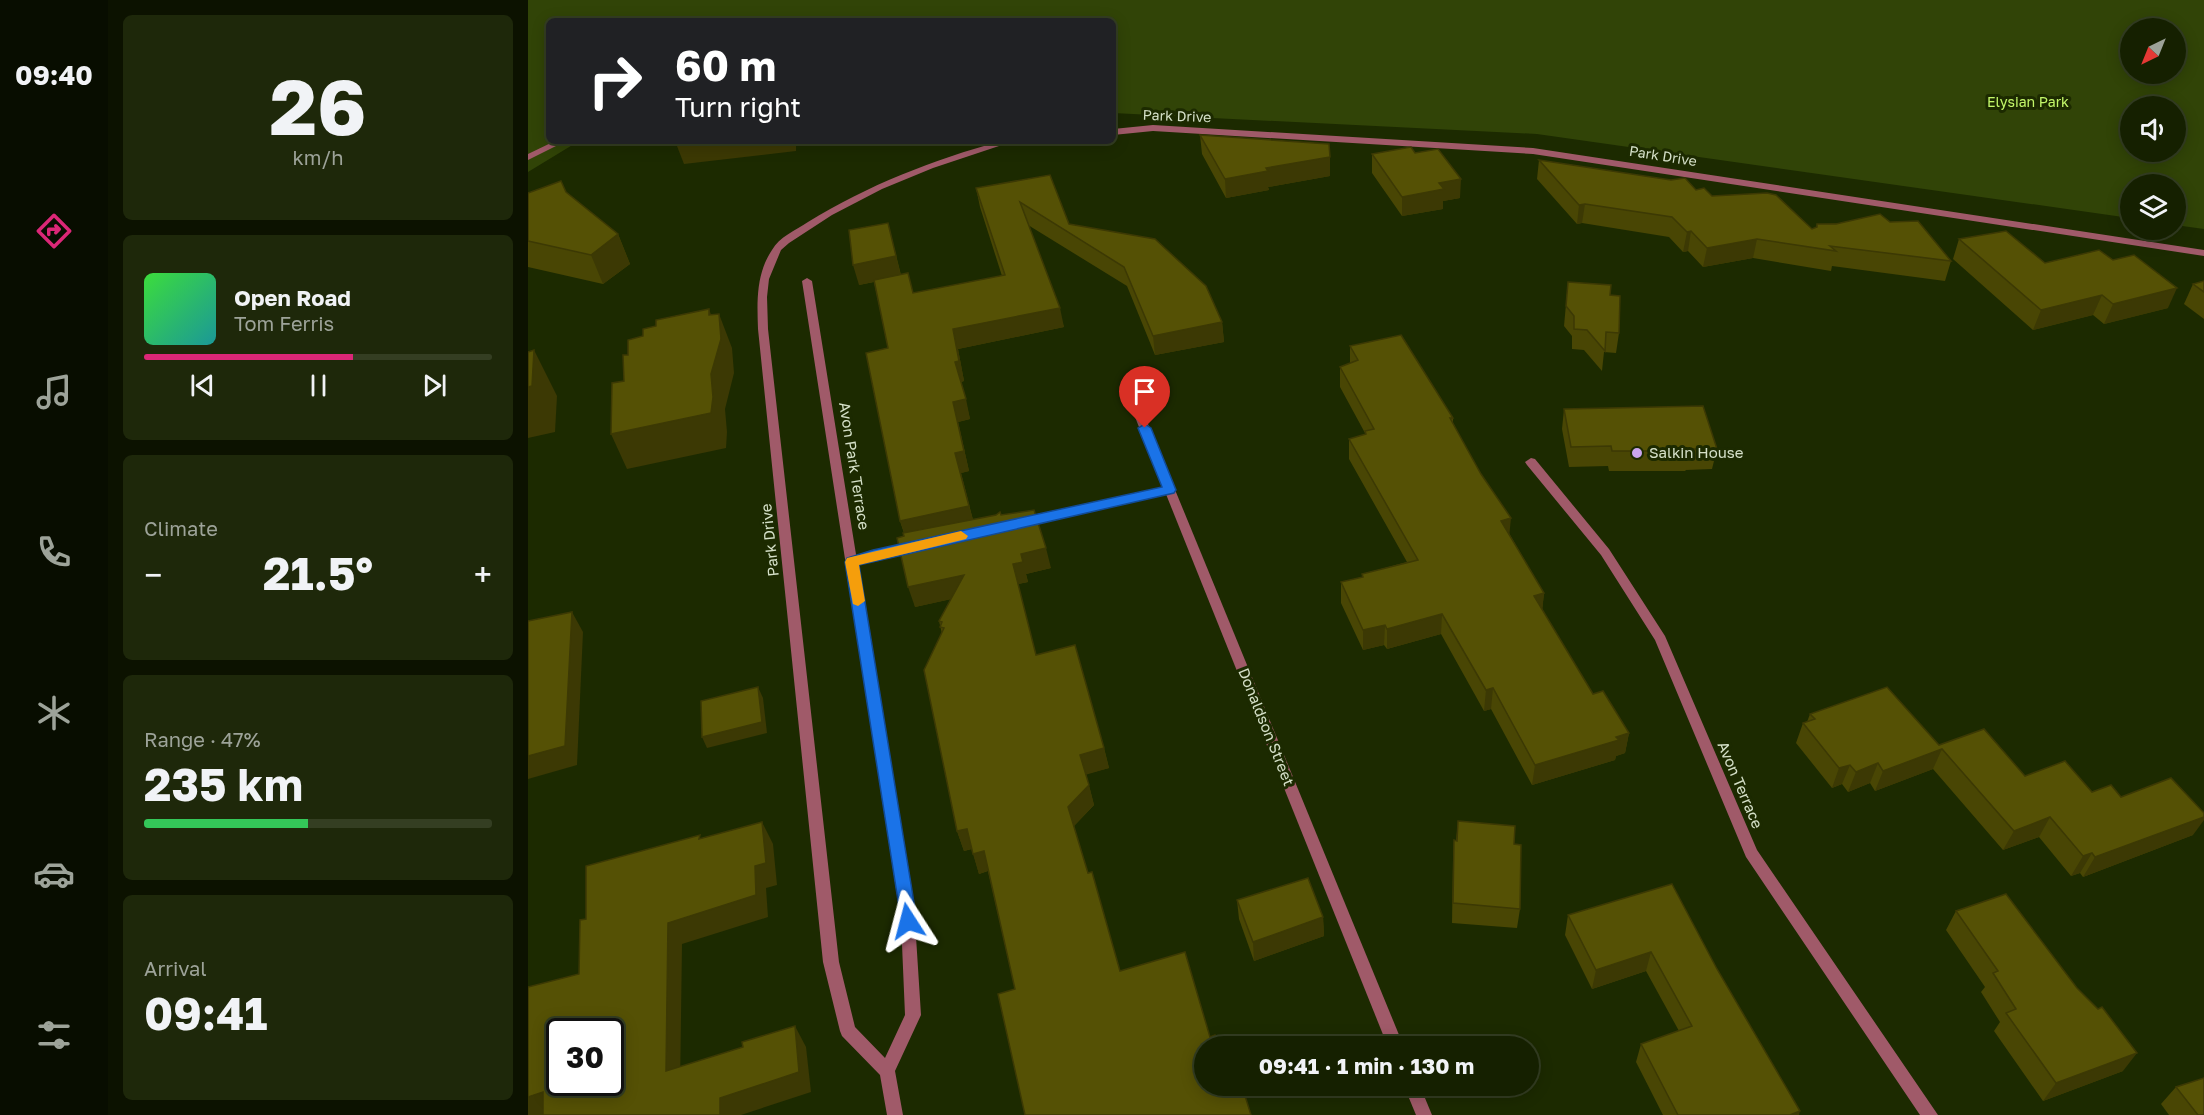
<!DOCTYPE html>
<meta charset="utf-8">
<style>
body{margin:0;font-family:"Golos Text",sans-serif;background:#1e280a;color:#f1f3f6;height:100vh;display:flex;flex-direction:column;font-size:22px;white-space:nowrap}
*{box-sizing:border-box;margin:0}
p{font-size:20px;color:#9da399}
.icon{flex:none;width:33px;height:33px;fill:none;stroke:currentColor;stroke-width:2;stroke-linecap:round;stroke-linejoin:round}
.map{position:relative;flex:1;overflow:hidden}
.side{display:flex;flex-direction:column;gap:15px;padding:15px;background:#0c1200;width:420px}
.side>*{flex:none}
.guide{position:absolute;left:18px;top:18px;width:570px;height:126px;border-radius:9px;box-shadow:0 3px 15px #0003,0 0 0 2px #343e22;background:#202124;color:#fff;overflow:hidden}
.needle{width:39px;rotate:223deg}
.tools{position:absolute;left:1592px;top:18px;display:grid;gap:12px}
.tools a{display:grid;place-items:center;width:66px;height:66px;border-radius:50%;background:#152000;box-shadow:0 3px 15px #0003,0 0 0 2px #343e22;font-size:30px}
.speed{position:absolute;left:18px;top:1018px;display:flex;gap:12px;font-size:30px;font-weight:700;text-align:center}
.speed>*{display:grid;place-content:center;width:78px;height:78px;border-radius:50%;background:#152000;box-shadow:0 3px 15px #0003,0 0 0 2px #343e22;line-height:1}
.speed .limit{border:3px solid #111;border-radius:9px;background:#fff;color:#111}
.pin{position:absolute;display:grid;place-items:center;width:51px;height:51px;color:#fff;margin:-62px -26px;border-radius:50% 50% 50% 0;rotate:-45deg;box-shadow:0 0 6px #0007}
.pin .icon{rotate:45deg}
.me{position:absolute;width:66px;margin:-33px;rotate:351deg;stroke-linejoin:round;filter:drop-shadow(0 0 4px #0008)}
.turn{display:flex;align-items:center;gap:21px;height:126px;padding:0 30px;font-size:27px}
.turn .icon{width:78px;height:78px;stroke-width:2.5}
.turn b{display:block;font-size:42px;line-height:51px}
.big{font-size:45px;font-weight:700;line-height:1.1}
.side .card{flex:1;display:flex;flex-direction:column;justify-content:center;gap:9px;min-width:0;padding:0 21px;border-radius:9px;background:#1e280a}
.side .dial{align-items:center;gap:0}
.dial b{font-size:78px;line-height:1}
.song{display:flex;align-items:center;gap:18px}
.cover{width:72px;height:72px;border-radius:9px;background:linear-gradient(135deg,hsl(120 70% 55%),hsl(180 70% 35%))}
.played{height:6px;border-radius:3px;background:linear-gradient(90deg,#db2777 60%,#343e22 60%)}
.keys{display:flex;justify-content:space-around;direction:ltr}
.heat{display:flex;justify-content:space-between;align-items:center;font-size:33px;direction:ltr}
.charge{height:9px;border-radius:4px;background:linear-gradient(90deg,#34c759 47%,#343e22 0)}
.trip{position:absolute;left:666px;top:1036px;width:345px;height:60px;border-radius:30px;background:#152000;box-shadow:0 3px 15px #0003,0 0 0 2px #343e22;font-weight:700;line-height:60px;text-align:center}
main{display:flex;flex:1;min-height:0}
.dock{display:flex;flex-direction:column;width:108px;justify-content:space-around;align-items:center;background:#080d00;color:#9da399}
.dock .icon{width:42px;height:42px}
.dock .current{color:#db2777}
.dock b{font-size:27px;color:#f1f3f6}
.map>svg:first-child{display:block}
.green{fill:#314407;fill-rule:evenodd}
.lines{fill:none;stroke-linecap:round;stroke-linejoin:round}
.service{fill:#a05a69;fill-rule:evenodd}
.minor{fill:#a05a69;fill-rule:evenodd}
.wall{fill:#494604}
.shaded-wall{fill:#3c3904}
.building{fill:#555105;stroke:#3c3904;stroke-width:1.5;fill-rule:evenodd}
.route{fill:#1a73e8;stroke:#114b97;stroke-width:1.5}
.slow{fill:#f59e0b}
.poi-dot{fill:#c9a5ee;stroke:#1c2a00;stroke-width:2}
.labels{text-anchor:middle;stroke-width:6;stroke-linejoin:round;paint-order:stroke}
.far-park-label{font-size:14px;fill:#c3f769;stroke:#1c2a00}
.far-street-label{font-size:14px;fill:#d5e0c8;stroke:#1c2a00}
.poi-label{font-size:15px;fill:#d5e0c8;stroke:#1c2a00;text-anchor:start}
.street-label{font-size:15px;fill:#d5e0c8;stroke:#1c2a00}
</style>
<main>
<nav class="dock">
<b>09:40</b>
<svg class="icon current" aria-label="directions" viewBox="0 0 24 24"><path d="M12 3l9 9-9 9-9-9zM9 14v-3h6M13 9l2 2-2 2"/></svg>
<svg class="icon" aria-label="music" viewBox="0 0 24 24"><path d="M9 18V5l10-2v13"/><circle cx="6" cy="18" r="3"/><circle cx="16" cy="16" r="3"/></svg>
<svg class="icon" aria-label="phone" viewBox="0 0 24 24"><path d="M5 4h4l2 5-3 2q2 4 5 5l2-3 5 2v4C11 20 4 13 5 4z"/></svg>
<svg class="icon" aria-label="climate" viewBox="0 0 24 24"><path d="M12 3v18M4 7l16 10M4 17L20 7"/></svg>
<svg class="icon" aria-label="car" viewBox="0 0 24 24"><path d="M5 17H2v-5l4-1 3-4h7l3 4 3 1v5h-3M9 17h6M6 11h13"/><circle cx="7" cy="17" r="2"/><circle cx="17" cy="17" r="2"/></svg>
<svg class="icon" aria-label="filters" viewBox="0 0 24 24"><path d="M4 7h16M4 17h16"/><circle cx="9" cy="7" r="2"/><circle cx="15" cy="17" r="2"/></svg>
</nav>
<section class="side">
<div class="card dial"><b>26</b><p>km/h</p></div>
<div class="card">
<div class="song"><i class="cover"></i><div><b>Open Road</b><p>Tom Ferris</p></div></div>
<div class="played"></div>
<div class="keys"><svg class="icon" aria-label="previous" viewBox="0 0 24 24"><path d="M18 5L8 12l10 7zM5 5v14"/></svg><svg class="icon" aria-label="pause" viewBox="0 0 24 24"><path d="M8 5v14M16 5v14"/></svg><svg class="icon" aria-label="next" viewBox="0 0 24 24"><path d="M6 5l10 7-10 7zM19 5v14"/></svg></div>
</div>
<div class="card"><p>Climate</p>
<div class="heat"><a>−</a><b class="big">21.5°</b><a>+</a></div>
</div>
<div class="card"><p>Range · 47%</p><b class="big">235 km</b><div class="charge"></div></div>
<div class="card"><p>Arrival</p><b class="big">09:41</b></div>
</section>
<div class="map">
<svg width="1676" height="1115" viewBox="0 0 1676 1115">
<rect width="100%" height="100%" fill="#1c2a00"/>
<path class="green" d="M0 0H1676V229L1647 225V184H1602V218L1009 134 585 113V21H21V141H51L0 172ZM1602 28H1647V74H1602ZM1602 106H1647V152H1602Z"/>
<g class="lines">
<g class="service">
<polygon points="27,141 38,141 0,160 0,154"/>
<polygon points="641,486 647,490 645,493 495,526 489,522 495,518"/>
<polygon points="387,542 393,546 391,549 324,566 318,562 324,558"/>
</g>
<g class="minor">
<polygon points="625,125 1005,148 1676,250 1676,256 1005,154 625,131 585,135 585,129"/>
<path d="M473 141H486L405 168 354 189 304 215 261 243 253 250 241 279 239 297 240 329 311 962 327 1027 357 1058 377 1015 373 921 274 281 279 278 284 281 387 921 393 1015 367 1071 375 1115H359L352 1075 314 1036 312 1031 295 962 230 329C229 301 228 274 244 250 251 237 268 230 280 222 340 185 405 160 473 141Z"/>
<polygon points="608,404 613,407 876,1047 860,1047 603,407"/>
<polygon points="1003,458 1007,459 1081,549 1137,636 1229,850 1410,1115 1392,1115 1218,857 1127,640 1073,555 999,465 997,462"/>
<polygon points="876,1086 892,1086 904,1115 888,1115"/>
</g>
</g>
<g class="wall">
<polygon points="672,135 802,176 740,187 741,190 698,198 674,154"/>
<polygon points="887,153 932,198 915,201 915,209 874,216 844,173 844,154"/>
<polygon points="1011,160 1168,190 1184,196 1284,229 1288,228 1289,224 1362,222 1423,261 1417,281 1304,266 1303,271 1225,258 1175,267 1160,251 1155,252 1141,237 1054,223 1049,224 1009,179"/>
<polygon points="522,175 541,224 694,322 696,342 627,355 599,286 500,225 536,327 430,349 436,381 433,382 442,419 430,422 441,471 433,473 445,520 473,515 523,568 498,574 500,582 490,584 508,655 576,748 581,768 558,774 566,805 546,826 560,873 592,971 682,1037 690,1047 487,989 460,871 451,874 444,849 436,851 429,831 414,634 411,621 423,599 387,607 376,536 376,533 372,521 360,348 346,282 331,285 360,223 373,275 385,293 474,276 452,207 448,188"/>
<polygon points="38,192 90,234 102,264 75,284 0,267 0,193"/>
<polygon points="1431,239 1517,263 1640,308 1576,324 1565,315 1505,330 1425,259"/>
<polygon points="1676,281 1676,319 1656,304 1665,284"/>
<polygon points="1040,282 1082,295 1091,333 1088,353 1076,352 1074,371 1056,350 1044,349 1044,336 1036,326"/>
<polygon points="822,346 925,418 925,423 982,535 1016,593 1014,610 1065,694 1101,733 1097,753 1088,756 1087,760 1004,785 963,709 956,711 913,634 859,649 856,645 835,650 813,603 813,582 834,577 834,574 879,562 821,459 821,439 837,435 837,433 812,387 812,367 822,363"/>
<polygon points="1036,409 1189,449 1184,469 1158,470 1157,471 1081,471 1080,466 1041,467 1034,429"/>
<polygon points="1282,714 1411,745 1497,776 1564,792 1593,797 1665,835 1555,877 1552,873 1543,876 1511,837 1475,850 1405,769 1347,791 1342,783 1320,792 1314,784 1304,788 1268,743 1275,723 1279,722"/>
<polygon points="930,821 986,844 992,909 989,928 924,923 925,860 926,840 928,841"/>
<polygon points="709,900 795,917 796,936 726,961 711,919"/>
<polygon points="1428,911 1595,1071 1515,1101 1466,1031 1472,1022 1453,992 1457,987 1418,930"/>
<polygon points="1040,915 1189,969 1271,1115 1135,1115 1108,1062 1113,1044 1151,1031 1118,971 1064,989 1037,935"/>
<polygon points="1648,1087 1676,1115 1641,1115 1633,1104"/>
</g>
<g class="shaded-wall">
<polygon points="147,141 268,141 268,151 156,164"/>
<polygon points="802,157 802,176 740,187 741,190 698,198 697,179 738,168"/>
<polygon points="933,179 932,198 915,201 915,209 874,216 874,197 911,183"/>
<polygon points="1057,204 1054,223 1049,224 1051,205"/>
<polygon points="360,223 373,276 331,285 325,265"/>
<polygon points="1163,231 1160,251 1155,252 1159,232"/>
<polygon points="90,234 102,264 75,284 63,255"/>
<polygon points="1229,239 1225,258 1175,267 1179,248"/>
<polygon points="1649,288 1640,308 1576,324 1585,304"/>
<polygon points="1574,295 1565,315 1505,330 1513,310"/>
<polygon points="532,308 536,327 430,349 436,381 432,382 427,362 425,329"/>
<polygon points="181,309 192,340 191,314 204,348 206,373 197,409 199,432 198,448 99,469 83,434 181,315"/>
<polygon points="694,322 696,342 627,355 625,336"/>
<polygon points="6,350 29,396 27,432 0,438 0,387"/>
<polygon points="438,399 442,419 430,422 441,471 433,473 427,453 425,402"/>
<polygon points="441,506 447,526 379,541 372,521"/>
<polygon points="983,518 981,538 973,521"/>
<polygon points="518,548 523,568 498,574 500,582 490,584 485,564 493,554"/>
<polygon points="436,575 442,595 387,607 380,587"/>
<polygon points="1016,593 1014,614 1006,596"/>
<polygon points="44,612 55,632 49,765 0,779 0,756"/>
<polygon points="914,614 913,634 859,649 859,629"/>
<polygon points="857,625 856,645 835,650 835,630"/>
<polygon points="230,687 235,698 239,733 179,748 174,737"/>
<polygon points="965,688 963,709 956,711 958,690"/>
<polygon points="1101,733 1097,753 1088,756 1087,760 1004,785 1007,765"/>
<polygon points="576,748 581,768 557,775 552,755"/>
<polygon points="1414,749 1405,769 1347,791 1355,771"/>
<polygon points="1350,763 1342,783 1320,792 1328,772"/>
<polygon points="1322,765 1314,784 1304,788 1311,768"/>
<polygon points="561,785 566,805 545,827 540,807"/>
<polygon points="1522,817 1511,837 1475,850 1486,831"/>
<polygon points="1676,817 1676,820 1665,835 1555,877 1567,857"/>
<polygon points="234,822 245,844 249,885 238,888 240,917 154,944 152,1091 138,1071 140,923 227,866"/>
<polygon points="439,829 446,848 436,851 429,831"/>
<polygon points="456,851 462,870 451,874 445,854"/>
<polygon points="1564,853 1552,873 1543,876 1555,856"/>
<polygon points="795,917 796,936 726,961 725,942"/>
<polygon points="1123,952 1118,971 1064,989 1068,970"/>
<polygon points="267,1026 278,1047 283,1092 213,1115 192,1115 192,1098"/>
<polygon points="1609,1053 1595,1071 1515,1101 1528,1083"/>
<polygon points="15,1092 21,1115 0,1115 0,1097"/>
<polygon points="1272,1111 1271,1115 1262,1115"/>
</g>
<g class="building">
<polygon points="672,135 801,144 802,157 738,168 740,171 697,179"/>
<polygon points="883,147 887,153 910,149 933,179 911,183 916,189 874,197 844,154"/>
<polygon points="1011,160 1143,180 1157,178 1168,190 1176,188 1184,196 1239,193 1248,195 1284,229 1289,227 1289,224 1308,224 1352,214 1362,222 1390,221 1423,261 1302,246 1308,251 1229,239 1179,248 1163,231 1159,232 1144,217 1057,204 1051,205"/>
<polygon points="522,175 541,224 627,239 678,286 694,322 625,336 596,267 492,202 532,308 425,329 431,361 427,362 438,399 425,402 436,451 427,453 441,506 372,521 338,353 360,348 346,280 380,273 385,293 477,275 448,188"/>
<polygon points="33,181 38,192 90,234 63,255 0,241 0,193"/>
<polygon points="360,223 368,256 325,265 321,230"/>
<polygon points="1478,231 1517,263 1571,250 1585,260 1606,255 1649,288 1585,304 1574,295 1513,310 1431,239"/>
<polygon points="1676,281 1676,292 1665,284"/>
<polygon points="1040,282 1083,285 1082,295 1092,296 1091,333 1078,332 1077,351 1059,330 1046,329 1046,316 1038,306"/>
<polygon points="181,309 181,315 191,314 193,339 183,374 185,397 183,413 83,434 84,383 96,381 95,355 100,355 100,340 115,336 115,329 128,326 128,320"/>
<polygon points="873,335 925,418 922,418 953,474 983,518 973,521 1016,593 1006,596 1065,694 1075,691 1101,733 1088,737 1091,740 1007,765 965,688 958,690 914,614 859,629 857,625 835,630 813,582 835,577 834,574 890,560 821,439 838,434 837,431 846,429 812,367 830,360 822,346"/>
<polygon points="6,350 4,386 0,387 0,352"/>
<polygon points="1175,406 1189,449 1161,449 1162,451 1084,451 1083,446 1043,447 1036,409"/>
<polygon points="506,510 518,548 493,554 495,562 485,564 508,655 547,645 576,748 552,755 561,785 540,807 560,873 564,872 592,971 657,952 682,1037 687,1035 690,1047 676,1047 676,1086 714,1086 723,1115 497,1115 470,994 487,989 456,851 445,854 439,829 429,831 396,670 416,628 412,627 414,622 411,621 436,575 380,587 369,538 376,536 375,533 468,515 472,512 473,515"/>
<polygon points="44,612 37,746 0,756 0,621"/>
<polygon points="230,687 234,722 174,737 173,701"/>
<polygon points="1359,687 1411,745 1456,729 1497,776 1537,761 1564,792 1583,785 1593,797 1643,778 1676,813 1676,817 1567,857 1564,853 1555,856 1522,817 1486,831 1414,749 1355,771 1350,763 1328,772 1322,765 1311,768 1275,723 1287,719 1282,714"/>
<polygon points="930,821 987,826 986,844 993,845 992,909 925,903 926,840 929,841"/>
<path d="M234 822 238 863 227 866 228 895 140 923 138 1071 215 1047 214 1042 267 1026 271 1072 192 1098V1115H15V1092L0 1097V987L51 974 52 920 58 919V866L172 835 171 839ZM32 1032H82V1083H32Z"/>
<polygon points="780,878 795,917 725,942 709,900"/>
<polygon points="1144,884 1189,969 1272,1111 1262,1115 1150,1115 1113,1044 1164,1026 1123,952 1068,970 1040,915"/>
<polygon points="1478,894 1549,988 1570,1009 1574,1007 1609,1053 1528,1083 1478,1013 1488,1009 1465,973 1470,971 1428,911"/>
<polygon points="1676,1078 1676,1115 1670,1115 1648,1087"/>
</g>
<polygon class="route" points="617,424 623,428 648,490 646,493 331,565 389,921 386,926 380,929 374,926 317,562 319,558 345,550 634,487 610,428"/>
<polygon class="slow" points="433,531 440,536 438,539 331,565 337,601 330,606 325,604 317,562 319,558"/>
<circle class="poi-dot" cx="1109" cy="453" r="6"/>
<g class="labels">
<g class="far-park-label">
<text x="1500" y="107">Elysian Park</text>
</g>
<g class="far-street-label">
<text transform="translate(649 116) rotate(2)" y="5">Park Drive</text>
<text transform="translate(1135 156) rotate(9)" y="5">Park Drive</text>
</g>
<g class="poi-label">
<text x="1121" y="458">Salkin House</text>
</g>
<g class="street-label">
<text transform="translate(326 466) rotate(81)" y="5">Avon Park Terrace</text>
<text transform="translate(242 540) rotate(-96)" y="5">Park Drive</text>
<text transform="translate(738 727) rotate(68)" y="5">Donaldson Street</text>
<text transform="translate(1212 785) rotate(67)" y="5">Avon Terrace</text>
</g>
</g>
</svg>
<div class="tools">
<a><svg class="needle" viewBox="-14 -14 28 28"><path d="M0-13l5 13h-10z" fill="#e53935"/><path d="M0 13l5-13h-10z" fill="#9da399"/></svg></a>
<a><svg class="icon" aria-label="sound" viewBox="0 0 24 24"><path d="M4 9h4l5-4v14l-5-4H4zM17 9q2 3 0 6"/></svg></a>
<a><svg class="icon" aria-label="layers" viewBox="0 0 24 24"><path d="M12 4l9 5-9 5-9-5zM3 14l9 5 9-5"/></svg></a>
</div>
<div class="speed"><div class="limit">30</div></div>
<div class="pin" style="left:617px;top:428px;background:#d93025"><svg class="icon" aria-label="arrive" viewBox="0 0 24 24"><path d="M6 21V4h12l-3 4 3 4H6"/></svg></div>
<svg class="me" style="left:380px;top:921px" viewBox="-20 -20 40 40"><path d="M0-17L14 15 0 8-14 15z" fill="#1a73e8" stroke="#fff" stroke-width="4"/></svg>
<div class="trip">09:41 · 1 min · 130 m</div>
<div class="guide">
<div class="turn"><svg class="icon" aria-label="right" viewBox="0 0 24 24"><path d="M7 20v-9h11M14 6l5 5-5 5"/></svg><div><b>60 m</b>Turn right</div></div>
</div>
</div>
</main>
